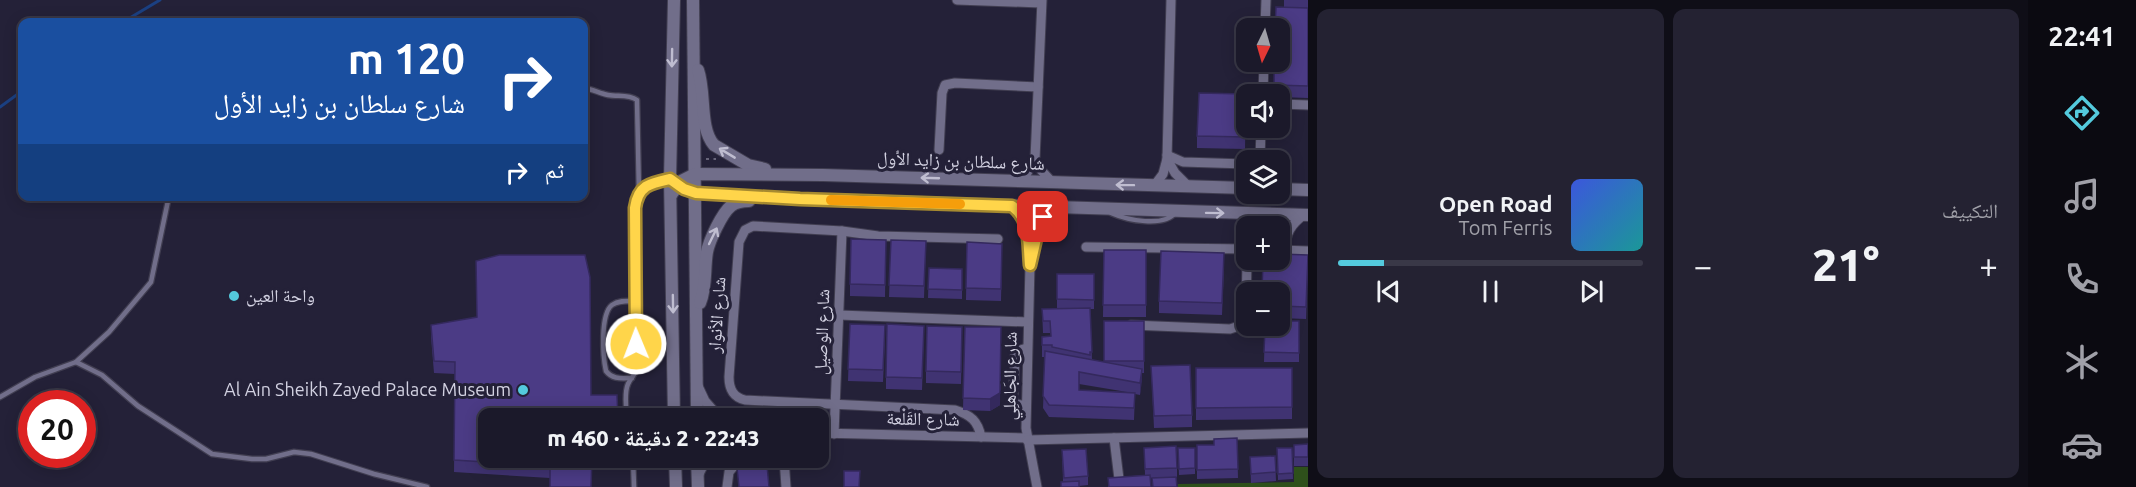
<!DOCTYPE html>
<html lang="ar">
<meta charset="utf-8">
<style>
body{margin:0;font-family:Ubuntu,"Noto Naskh Arabic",sans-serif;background:#242232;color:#f1f3f6;direction:rtl;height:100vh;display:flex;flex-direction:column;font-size:22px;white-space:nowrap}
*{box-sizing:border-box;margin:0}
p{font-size:20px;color:#a0a0a8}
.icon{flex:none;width:33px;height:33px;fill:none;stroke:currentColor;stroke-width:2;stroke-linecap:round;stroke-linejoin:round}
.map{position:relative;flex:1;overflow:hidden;direction:ltr}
.side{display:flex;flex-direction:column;gap:9px;padding:9px;background:#0f0e17;width:720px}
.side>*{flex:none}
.banner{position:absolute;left:18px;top:18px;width:570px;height:183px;border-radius:12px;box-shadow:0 3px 15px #0003,0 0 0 2px #393847;direction:rtl;background:#1a4fa0;color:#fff;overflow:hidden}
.needle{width:39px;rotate:185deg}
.controls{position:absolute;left:1236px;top:18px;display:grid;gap:12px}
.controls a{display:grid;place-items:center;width:54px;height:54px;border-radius:12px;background:#1b192a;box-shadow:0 3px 15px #0003,0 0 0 2px #393847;font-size:30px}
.speed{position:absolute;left:18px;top:390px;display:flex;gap:12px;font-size:30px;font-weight:700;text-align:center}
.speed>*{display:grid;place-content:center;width:78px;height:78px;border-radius:50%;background:#1b192a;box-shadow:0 3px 15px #0003,0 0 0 2px #393847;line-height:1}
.speed .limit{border:9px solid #d22;background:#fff;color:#111}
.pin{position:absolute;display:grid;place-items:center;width:51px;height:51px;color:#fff;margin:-26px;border-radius:12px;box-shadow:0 3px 9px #0006}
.me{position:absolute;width:66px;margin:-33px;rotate:359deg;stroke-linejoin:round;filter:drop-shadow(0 0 4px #0008)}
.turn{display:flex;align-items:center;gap:21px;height:126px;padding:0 24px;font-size:27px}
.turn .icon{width:78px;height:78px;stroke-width:2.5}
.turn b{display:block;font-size:42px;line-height:51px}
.then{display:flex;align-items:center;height:57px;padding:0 24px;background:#0003;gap:12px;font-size:22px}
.big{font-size:45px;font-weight:800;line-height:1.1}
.side .tile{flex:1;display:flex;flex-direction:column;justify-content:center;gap:9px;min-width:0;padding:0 21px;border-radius:12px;background:#242232}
.song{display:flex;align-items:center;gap:18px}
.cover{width:72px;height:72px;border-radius:9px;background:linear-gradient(135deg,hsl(230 70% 55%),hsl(180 70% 35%))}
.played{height:6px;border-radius:3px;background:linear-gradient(90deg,#54cadd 15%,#393847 15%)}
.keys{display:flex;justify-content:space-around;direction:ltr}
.heat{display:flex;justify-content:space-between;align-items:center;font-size:33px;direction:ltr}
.side .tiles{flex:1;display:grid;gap:9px;grid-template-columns:repeat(2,1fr)}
.trip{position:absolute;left:478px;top:408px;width:351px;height:60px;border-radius:12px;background:#1b192a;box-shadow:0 3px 15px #0003,0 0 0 2px #393847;font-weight:800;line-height:60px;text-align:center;direction:rtl}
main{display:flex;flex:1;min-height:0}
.tab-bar{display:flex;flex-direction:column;width:108px;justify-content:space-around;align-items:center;background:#0b0a11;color:#a0a0a8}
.tab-bar .icon{width:42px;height:42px}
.tab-bar .on{color:#54cadd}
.tab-bar b{font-size:27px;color:#f1f3f6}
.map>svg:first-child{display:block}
.green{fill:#2e501b}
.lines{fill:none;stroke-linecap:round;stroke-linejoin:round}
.stream{stroke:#1b4082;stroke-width:3}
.service-casing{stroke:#413e51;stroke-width:7}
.minor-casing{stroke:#413e51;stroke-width:11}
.secondary-casing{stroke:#413e51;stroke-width:14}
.path{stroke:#7d7b8e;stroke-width:1.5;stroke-dasharray:3 4.5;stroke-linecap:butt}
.service{stroke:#716e8a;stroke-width:4.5}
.minor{stroke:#716e8a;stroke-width:9}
.secondary{stroke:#716e8a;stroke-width:12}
.wall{fill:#403372;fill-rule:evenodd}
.shaded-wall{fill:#34295d}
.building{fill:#4b3b85;stroke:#34295d;stroke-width:1.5}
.oneway{stroke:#bfbdd0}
.route-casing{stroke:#a68a30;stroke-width:15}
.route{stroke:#ffd54a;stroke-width:10}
.slow{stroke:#f59e0b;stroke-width:10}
.poi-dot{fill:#54cadd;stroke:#242138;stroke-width:2}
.labels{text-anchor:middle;stroke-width:6;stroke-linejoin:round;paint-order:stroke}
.street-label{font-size:18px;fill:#d2d1e1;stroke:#242138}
.poi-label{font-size:18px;fill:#d2d1e1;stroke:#242138;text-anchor:start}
</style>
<main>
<nav class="tab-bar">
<b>22:41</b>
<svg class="icon on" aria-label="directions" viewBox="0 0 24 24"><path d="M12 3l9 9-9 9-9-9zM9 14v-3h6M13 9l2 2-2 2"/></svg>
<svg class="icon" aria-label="music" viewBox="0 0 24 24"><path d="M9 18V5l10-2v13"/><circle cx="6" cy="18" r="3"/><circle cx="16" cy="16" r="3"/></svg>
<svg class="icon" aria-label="phone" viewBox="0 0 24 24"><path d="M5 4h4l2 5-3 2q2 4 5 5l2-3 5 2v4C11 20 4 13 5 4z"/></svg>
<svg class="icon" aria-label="climate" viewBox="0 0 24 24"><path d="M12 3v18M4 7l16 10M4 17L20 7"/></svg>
<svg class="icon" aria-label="car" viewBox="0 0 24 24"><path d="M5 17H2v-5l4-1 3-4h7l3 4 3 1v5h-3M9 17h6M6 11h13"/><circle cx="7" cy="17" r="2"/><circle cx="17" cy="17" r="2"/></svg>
</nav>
<section class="side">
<div class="tiles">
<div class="tile"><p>التكييف</p>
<div class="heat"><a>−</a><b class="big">21°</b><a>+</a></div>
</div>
<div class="tile">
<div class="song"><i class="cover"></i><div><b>Open Road</b><p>Tom Ferris</p></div></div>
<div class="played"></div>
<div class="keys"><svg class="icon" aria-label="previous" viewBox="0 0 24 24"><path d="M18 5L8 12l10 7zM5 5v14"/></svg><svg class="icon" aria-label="pause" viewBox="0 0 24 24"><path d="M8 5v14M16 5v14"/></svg><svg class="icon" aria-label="next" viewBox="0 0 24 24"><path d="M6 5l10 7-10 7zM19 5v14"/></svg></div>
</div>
</div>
</section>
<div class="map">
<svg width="1308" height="487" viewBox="0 0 1308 487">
<rect width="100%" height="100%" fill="#242138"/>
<polygon class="green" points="1294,467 1308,467 1308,487 1178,487 1178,484 1294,482"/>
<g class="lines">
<g class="stream">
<polyline points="123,22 160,0"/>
<polyline points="0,107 22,91"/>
</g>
<g class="service-casing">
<g id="service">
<path d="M584 88C592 89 599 93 608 95 618 97 628 94 637 100L639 194"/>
<path d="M1111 213C1127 220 1164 228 1176 212"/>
<polyline points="76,362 109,332 151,282 169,196"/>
<path d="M632 378C622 378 613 380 606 371 603 357 600 314 612 305 619 300 628 301 636 301"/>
<polyline points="0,397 35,377 76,362 102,375 138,406 212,454 252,459 266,459 294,452 311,454 374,474 427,487"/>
<path d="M627 418C626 408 624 393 628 384 631 377 636 375 637 366L636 198C645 186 653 183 668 180"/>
<polyline points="633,458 634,487"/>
</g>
</g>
<g class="minor-casing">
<g id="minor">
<polyline points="957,0 1041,3"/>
<polyline points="1265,28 1266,0"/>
<polyline points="1263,94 1264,62"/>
<polyline points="1280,104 1308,105"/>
<polyline points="939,150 942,93 945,85 955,83 1038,87"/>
<polyline points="1167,155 1183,162 1246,164"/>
<polyline points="1035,159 1040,169 1052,182"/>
<polyline points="1167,159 1175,173 1189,187"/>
<polyline points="1260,160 1261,128"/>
<polyline points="1020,181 1027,173 1035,159 1042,0"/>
<polyline points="1154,186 1163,174 1167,159 1171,0"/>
<polyline points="1012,206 1018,210 1026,223 1030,265 1026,428 1037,487"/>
<polyline points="1266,214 1280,227 1285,238"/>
<polyline points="1086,247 1246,249"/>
<polyline points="1280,250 1308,251"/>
<path d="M1285 250C1285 234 1291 224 1305 214"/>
<polyline points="1032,257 1040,223 1051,207"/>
<polyline points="839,315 1028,322"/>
<polyline points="1131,325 1230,329 1239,326 1246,316 1247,260"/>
<polyline points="698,386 705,401 720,418"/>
<polyline points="1026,406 1016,404 1013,399 1015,356 1020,350 1027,348"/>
<polyline points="819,433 1027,438"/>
<polyline points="834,434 842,231"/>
<path d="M981 437C978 421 971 415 955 410L745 400C733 397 729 389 729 377L739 242 745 230 753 226 842 231 878 236 998 239"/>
<polyline points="1114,438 1119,479"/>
<polyline points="1027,440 1308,433"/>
<polyline points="784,458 786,487"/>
<polyline points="699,474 707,458"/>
<polyline points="727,487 729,472 734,466 742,463 784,462"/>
</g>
</g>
<g class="secondary-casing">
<g id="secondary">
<polyline points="674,0 670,179 674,418"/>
<polyline points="693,0 697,418"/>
<path d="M698 70C706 93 699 128 714 145L748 165 765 169"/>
<polyline points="670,179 684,189 696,193 800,199 1308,215"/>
<polyline points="1280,189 1308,190"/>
<polyline points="671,195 681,181 695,174 823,175 1246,188"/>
<path d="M700 303C707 286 704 269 707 252 709 241 722 213 731 206 736 202 742 201 749 201"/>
<polyline points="675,458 676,487"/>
<polyline points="697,458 698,487"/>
</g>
</g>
<polyline class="path" points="706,159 716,159"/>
<use href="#service" class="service"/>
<use href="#minor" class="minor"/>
<use href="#secondary" class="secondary"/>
</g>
<g class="wall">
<polygon points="1284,0 1308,0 1308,98 1280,97 1280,94 1274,94 1274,85 1284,8"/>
<polygon points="1246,94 1245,149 1197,148 1197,136"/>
<polygon points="886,240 885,297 850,296 850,284"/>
<polygon points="891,240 926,241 924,298 889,297"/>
<polygon points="967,242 1002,256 1001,301 966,300"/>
<polygon points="1104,250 1146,250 1146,317 1103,317"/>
<polygon points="1308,255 1306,319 1280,318 1280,292"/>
<polygon points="1224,265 1222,315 1159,313 1159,301"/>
<polygon points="929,268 962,269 962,299 928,298"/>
<path d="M1057 274H1094V309H1090L1092 360 1104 362V321H1144V373H1142L1140 395 1135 394 1134 420 1049 417 1043 408 1045 357H1042V337L1051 336 1050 333H1043L1042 309H1076L1057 308ZM1079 384 1127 392 1079 390Z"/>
<polygon points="477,317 489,418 592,458 550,478 454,472 455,374 434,373 431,337 431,325"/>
<polygon points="1299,321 1299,362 1264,362 1265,326"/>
<polygon points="850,324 885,337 883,382 848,381"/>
<polygon points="924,326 922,390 886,389 886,377"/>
<polygon points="965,327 1000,405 990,411 963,410"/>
<polygon points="962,339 961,384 926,383 926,371"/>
<polygon points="1151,366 1192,415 1192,427 1154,428"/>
<polygon points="1196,368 1292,368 1292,419 1196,420"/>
<polygon points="1237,438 1238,478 1197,479 1197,445 1214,445"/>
<polygon points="1308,444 1308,466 1294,466 1294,445"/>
<polygon points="1144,448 1177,468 1177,477 1150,478 1151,487 1108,487 1108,478 1145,475"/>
<polygon points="1178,448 1195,448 1195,474 1179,475"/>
<polygon points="1277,448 1292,448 1293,479 1278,480"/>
<polygon points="1062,450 1088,476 1088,485 1079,486 1063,482"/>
<polygon points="1275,456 1276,481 1251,483 1250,457"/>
</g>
<g class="shaded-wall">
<polygon points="1001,327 1000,405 990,411 990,399"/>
<polygon points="1142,369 1142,381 1140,395 1140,383"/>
</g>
<g class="building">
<polygon points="1276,7 1308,8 1308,86 1274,85 1274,62 1280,62 1280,28 1275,28"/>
<polygon points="1199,93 1246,94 1245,137 1197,136"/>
<polygon points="851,239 886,240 885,285 850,284"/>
<polygon points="891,240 926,241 924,286 889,285"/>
<polygon points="967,242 1002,244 1001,289 966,288"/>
<polygon points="1104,250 1146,250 1146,305 1103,305"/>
<polygon points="1161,251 1224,253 1222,303 1159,301"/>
<polygon points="1280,254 1308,255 1306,307 1280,306 1280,292 1262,292 1263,260 1280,260"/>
<polygon points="499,255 585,255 590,277 591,395 617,395 618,418 489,418 489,458 592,458 591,487 550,487 550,466 454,460 455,362 434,361 431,325 477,317 476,261"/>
<polygon points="929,268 962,269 962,290 928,289"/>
<polygon points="1057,274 1094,274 1094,300 1057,299"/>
<polygon points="1090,308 1092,352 1090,352 1090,355 1052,347 1052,345 1042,345 1042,337 1051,336 1050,321 1043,321 1042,309"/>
<rect x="1104" y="321" width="40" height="40"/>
<polygon points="1280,321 1299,321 1299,353 1264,352 1265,326 1280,326"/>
<polygon points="850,324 885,325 883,370 848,369"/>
<polygon points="887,324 924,326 922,378 886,377"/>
<polygon points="927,326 962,327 961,372 926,371"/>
<polygon points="965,327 1001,327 1000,393 990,399 963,398"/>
<polygon points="1045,351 1142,369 1140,383 1079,372 1079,390 1135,393 1134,408 1049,405 1043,396"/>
<polygon points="1190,365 1192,415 1154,416 1151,366"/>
<polygon points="1196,368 1292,368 1292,407 1196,408"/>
<polygon points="1237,438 1238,469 1197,470 1197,445 1214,445 1214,439"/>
<polygon points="1308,444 1308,457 1294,457 1294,445"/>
<polygon points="1176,446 1177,468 1145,469 1144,448"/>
<polygon points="1178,448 1195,448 1195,468 1179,469"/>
<polygon points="1277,448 1292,448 1293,473 1278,474"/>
<polygon points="1086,449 1088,476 1064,478 1062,450"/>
<polygon points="1275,456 1276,472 1251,474 1250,457"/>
<polygon points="767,465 769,487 739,487 737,468"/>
<polygon points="844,471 860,471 859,487 844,487"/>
<polygon points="1150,475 1151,487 1109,487 1108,478"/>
<polygon points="1176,477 1177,487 1153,487 1152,478"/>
<polygon points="1079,481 1079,487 1061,487 1061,482"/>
</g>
<defs><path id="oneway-shaft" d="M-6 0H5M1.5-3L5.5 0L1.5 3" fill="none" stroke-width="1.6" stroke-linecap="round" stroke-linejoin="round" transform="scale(1.5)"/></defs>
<g class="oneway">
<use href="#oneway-shaft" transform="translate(672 58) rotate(91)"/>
<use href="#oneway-shaft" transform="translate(727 153) rotate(-149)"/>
<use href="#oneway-shaft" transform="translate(930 178) rotate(-178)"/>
<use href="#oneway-shaft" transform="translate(1125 185) rotate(-179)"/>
<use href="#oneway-shaft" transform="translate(1215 213) rotate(1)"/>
<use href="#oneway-shaft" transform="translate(713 236) rotate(-64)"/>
<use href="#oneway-shaft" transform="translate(673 304) rotate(89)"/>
</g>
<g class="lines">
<g class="route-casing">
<path id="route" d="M636 344 635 208C638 185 651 183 670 179L684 189 696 193 800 199 1012 206C1031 220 1028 244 1030 265L1038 230 1043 217"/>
</g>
<use href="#route" class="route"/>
<polyline class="slow" points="831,200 960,204"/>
</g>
<g class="poi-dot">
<circle cx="234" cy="296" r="6"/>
<circle cx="523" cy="390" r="6"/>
</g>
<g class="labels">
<g class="street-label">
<text transform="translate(961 161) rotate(2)" y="6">شارع سلطان بن زايد الأول</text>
<text transform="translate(717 315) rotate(-86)" y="6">شارع الأنوار</text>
<text transform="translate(822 332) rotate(-88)" y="6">شارع الوصيل</text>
<text transform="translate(1010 376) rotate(-89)" y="6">شارع الجَاهلِي</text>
<text transform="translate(923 419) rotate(1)" y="6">شارع القَلْعة</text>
</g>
<g class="poi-label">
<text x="246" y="302">واحة العين</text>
<text x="511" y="396" text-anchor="end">Al Ain Sheikh Zayed Palace Museum</text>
</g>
</g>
</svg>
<div class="controls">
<a><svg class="needle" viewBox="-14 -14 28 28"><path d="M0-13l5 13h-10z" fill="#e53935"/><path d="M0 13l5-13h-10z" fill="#a0a0a8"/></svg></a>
<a><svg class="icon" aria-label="sound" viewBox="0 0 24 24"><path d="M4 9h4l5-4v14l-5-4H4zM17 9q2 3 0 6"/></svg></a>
<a><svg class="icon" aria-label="layers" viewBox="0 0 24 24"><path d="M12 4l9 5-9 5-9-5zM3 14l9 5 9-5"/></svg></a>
<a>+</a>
<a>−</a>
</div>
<div class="speed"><div class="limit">20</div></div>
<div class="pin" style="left:1043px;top:217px;background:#d93025"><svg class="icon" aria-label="arrive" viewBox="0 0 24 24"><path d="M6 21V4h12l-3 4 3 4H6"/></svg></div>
<svg class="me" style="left:636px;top:344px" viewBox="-20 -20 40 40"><circle r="17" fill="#ffd54a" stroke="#fff" stroke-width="3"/><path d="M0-11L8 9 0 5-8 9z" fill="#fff"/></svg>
<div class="trip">22:43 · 2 دقيقة · 460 m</div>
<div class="banner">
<div class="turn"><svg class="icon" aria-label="right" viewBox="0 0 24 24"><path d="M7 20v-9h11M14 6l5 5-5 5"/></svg><div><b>120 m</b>شارع سلطان بن زايد الأول</div></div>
<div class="then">ثم<svg class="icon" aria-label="right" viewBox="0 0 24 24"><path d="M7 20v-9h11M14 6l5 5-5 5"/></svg></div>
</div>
</div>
</main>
